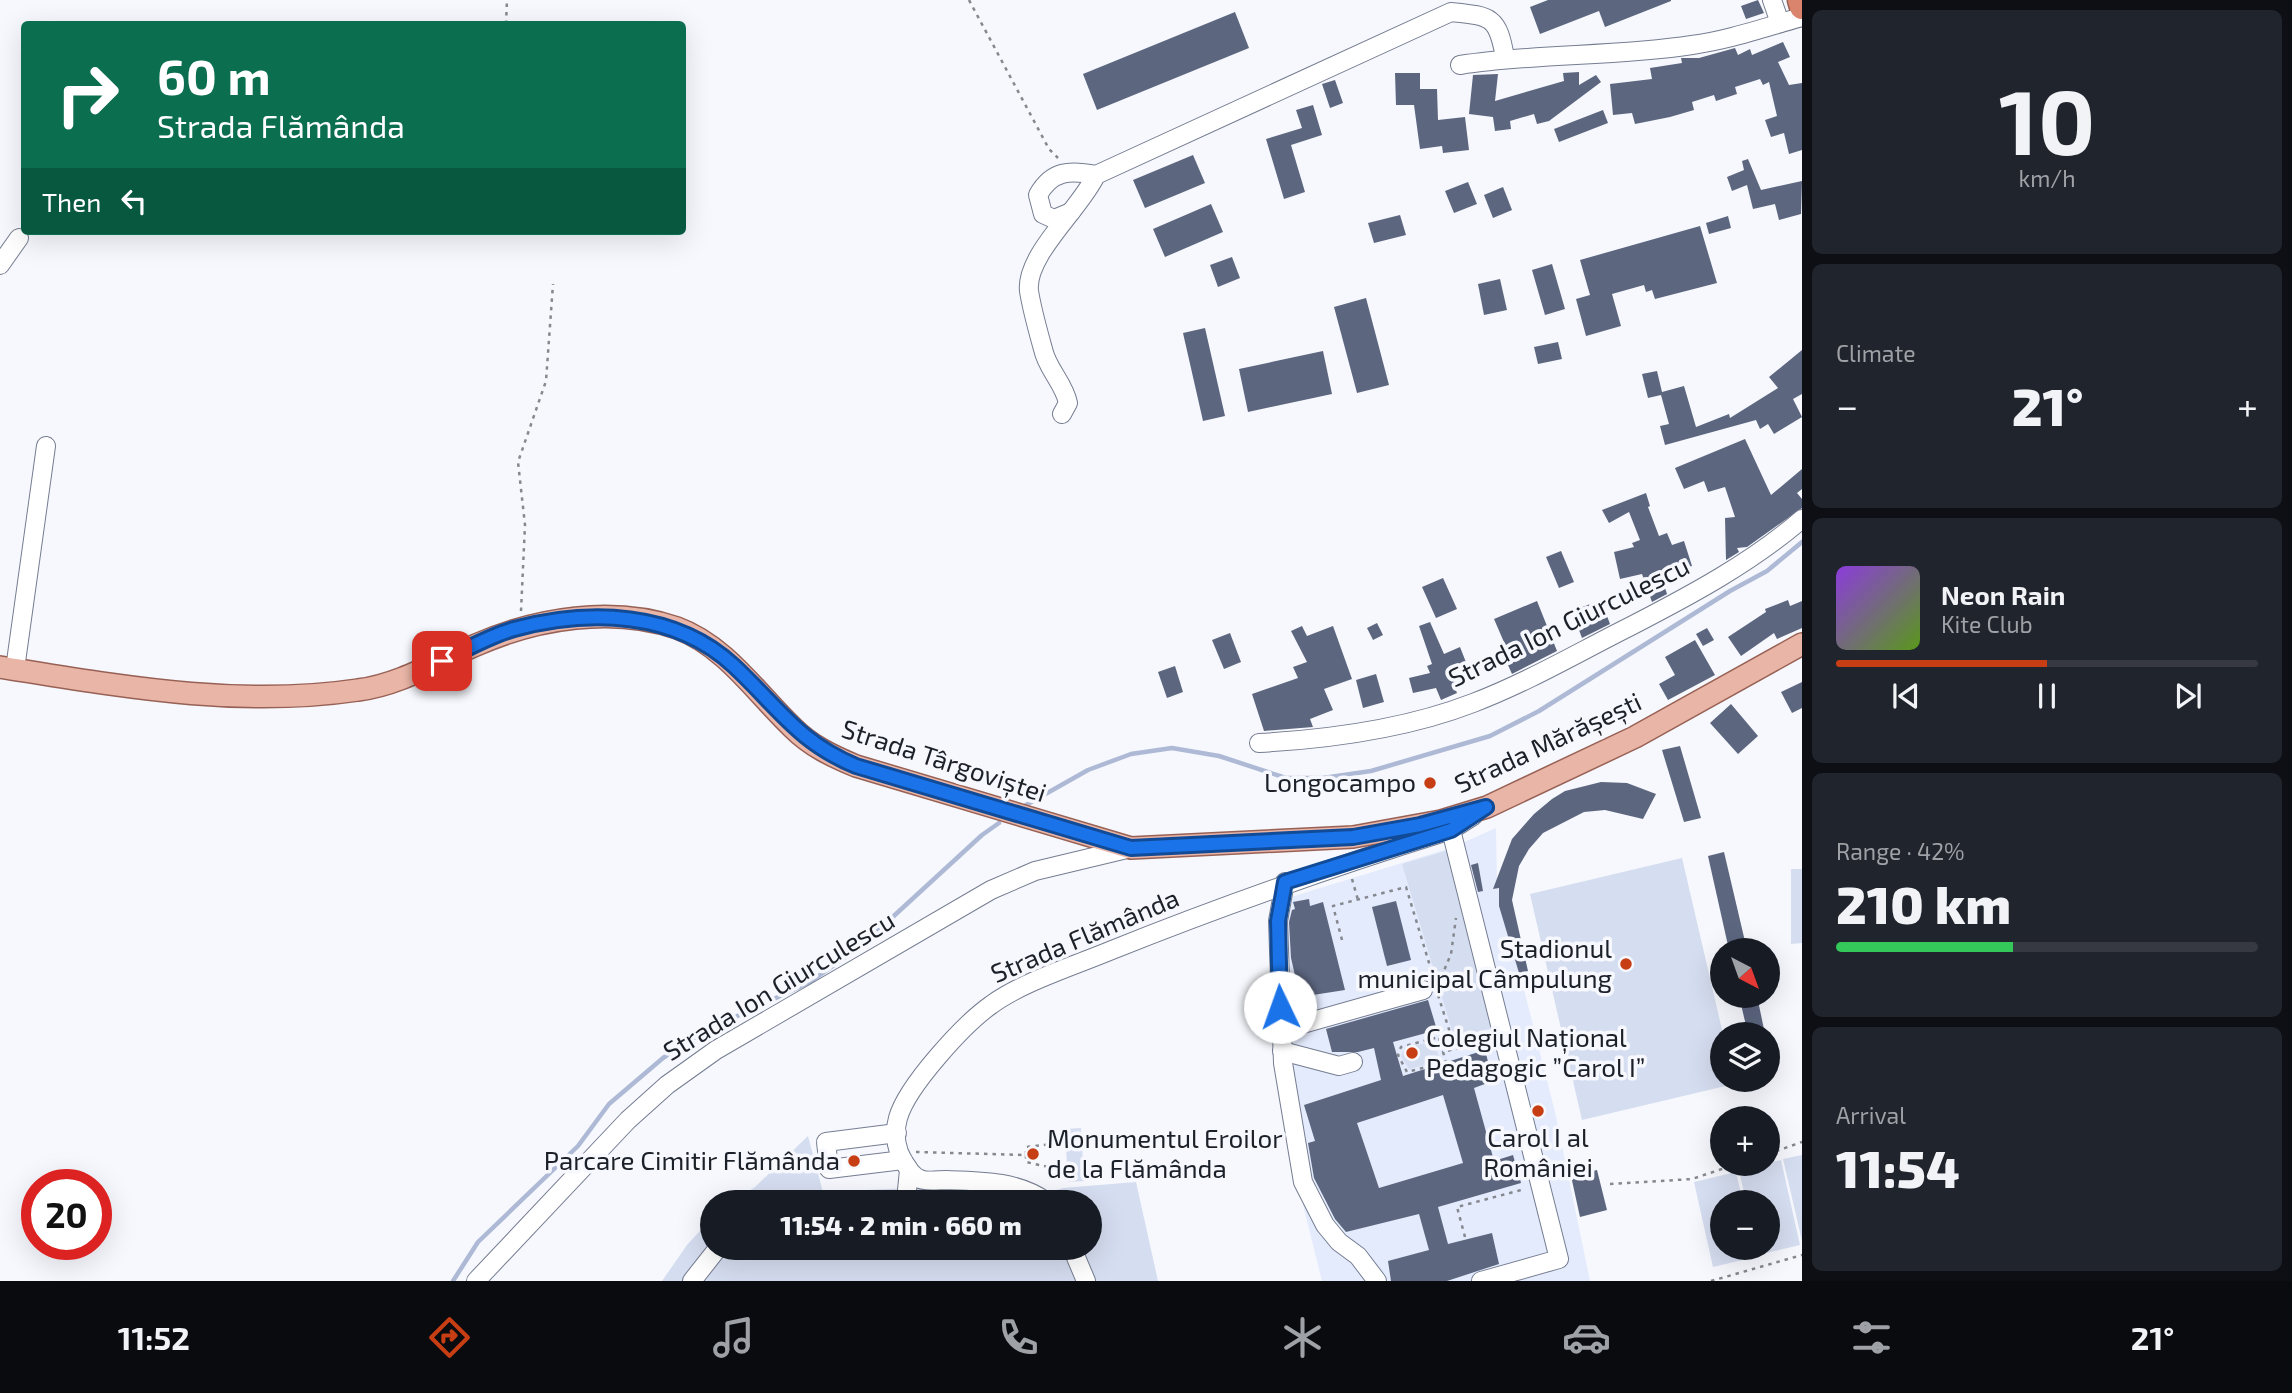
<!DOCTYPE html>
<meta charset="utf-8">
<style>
body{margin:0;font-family:"Exo 2",sans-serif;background:#20242c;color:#f1f3f6;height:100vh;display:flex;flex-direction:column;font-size:26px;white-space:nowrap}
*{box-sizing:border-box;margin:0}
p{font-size:23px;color:#9ea1a6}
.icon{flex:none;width:38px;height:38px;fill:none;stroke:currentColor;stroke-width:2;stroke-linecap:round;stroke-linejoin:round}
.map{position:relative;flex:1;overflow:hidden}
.sheet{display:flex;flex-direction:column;gap:10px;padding:10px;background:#0d0f14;width:490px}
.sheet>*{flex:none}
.hud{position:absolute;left:21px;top:21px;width:665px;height:214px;border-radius:7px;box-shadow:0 7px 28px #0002;background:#0b6e4f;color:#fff;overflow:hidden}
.needle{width:46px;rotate:139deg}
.tools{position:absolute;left:1710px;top:938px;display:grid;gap:14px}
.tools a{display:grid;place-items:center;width:70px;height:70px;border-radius:50%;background:#171b24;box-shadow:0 7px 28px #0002;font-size:35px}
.speed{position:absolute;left:21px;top:1169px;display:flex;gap:14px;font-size:35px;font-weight:700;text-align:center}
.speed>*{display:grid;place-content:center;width:91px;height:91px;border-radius:50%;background:#171b24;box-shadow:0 7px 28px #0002;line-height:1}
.speed .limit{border:10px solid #d22;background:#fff;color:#111}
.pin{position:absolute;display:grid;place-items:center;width:60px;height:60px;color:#fff;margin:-30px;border-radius:14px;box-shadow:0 4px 10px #0006}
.me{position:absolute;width:77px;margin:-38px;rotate:357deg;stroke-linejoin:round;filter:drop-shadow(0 0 5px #0008)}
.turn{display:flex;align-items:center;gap:24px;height:147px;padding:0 21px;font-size:32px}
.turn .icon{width:91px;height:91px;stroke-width:2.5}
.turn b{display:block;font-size:49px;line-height:60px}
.then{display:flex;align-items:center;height:66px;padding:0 21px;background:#0003;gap:14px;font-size:26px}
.big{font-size:52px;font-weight:800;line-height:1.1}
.sheet .widget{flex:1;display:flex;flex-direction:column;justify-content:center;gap:10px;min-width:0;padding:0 24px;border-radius:10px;background:#20242c}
.sheet .dial{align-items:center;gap:0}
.dial b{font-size:91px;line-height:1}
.song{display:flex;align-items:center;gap:21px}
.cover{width:84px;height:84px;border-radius:10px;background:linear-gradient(135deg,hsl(270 70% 55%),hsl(90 70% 35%))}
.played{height:7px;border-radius:4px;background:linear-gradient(90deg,#c73e14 50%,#363941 50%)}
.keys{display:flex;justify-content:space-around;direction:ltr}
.heat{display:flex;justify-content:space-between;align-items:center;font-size:38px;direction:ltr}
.charge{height:10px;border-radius:5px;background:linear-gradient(90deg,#34c759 42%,#363941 0)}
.trip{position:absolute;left:700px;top:1190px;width:402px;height:70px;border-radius:35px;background:#171b24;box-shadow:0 7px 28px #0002;font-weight:800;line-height:70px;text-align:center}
.dock{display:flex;height:112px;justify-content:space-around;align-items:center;background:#090b0e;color:#9ea1a6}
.dock .icon{width:49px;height:49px}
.dock .active{color:#c73e14}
.dock b{font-size:32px;color:#f1f3f6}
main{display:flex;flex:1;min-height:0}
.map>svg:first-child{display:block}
.built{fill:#e4ebfd}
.green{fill:#d5ddf0}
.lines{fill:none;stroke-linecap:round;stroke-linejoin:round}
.stream{stroke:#aeb9d5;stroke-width:4.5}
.building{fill:#5c667f;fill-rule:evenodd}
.minor-casing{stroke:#757d91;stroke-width:20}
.major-casing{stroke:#986155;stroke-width:24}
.highway-casing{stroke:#986155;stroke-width:27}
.path{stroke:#85888f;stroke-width:2.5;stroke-dasharray:3.5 5;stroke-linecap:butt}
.minor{stroke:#fff;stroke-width:18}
.major{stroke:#e9b5a7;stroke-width:21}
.highway{stroke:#db846d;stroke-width:24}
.route-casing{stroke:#114b97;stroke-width:18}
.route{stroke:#1a73e8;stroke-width:12}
.poi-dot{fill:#c73e14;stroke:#f6f8fd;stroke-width:2.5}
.labels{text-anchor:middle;stroke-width:7;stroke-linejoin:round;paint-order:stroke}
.street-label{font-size:26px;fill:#1c2028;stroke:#f6f8fd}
.poi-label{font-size:26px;fill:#1c2028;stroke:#f6f8fd;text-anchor:end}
</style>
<main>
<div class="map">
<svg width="1802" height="1281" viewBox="0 0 1802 1281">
<rect width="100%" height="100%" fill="#f6f8fd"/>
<polygon class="built" points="1496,828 1497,883 1555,1112 1590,1281 1322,1281 1296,1177 1271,903 1451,848"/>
<g class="green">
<polygon points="1449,850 1493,1028 1454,1037 1402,864"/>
<polygon points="1682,858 1723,1034 1722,1080 1733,1080 1734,1084 1582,1120 1530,894"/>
<polygon points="1791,869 1802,869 1802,943 1791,944"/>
<polygon points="1434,1041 1440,1061 1409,1069 1401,1056 1405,1048"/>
<polygon points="1081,1128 1084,1181 1068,1182 1065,1129"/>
<polygon points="808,1136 823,1192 954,1186 1020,1196 1040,1195 1063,1188 1136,1182 1158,1281 662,1281 687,1245 712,1218 712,1248 1090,1248 1090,1202 732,1202 755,1187"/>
<polygon points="1802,1155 1802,1241 1783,1159"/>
<polygon points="1781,1160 1800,1245 1758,1255 1757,1248 1768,1248 1768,1202 1746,1202 1739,1170"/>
<polygon points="1736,1172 1743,1202 1722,1202 1722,1248 1753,1248 1755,1257 1713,1267 1694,1182"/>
</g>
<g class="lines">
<g class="stream">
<polyline points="1026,805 1088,770 1131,754 1172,748 1219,756 1286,778 1323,778 1371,771 1490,736 1539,711 1730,591 1767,571 1802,542"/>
<polyline points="453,1281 478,1242 578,1146 609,1104 663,1058 703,1032 810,982 860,947 982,835 999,823"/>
</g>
</g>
<g class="building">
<polygon points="1548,0 1671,0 1671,1 1605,27 1599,11 1540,34 1530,7"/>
<polygon points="1758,0 1764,13 1746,19 1741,6"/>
<polygon points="1235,12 1249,48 1097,110 1083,74"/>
<polygon points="1783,42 1790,57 1778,62 1789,85 1802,83 1802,150 1789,154 1784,133 1771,137 1765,120 1777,116 1769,82 1763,85 1760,79 1735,87 1737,94 1716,101 1714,95 1692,102 1694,110 1670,117 1635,124 1632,113 1613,115 1610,84 1652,79 1650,68 1682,63 1681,58 1699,58 1735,48 1738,55 1750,49 1752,55"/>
<polygon points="1579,72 1579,85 1596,75 1601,82 1549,121 1537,124 1534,114 1510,121 1511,129 1495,131 1493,117 1469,114 1473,75 1498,74 1495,101 1564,81 1563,73"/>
<polygon points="1395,73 1420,73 1420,89 1437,89 1438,120 1465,117 1469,150 1443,153 1442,146 1420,149 1414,105 1396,105"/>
<polygon points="1335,80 1343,103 1330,108 1322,84"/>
<polygon points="1313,105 1322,135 1291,145 1305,192 1284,199 1266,139 1302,128 1296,110"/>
<polygon points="1603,110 1608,123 1559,142 1554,129"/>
<polygon points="1193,155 1205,183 1145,208 1133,180"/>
<polygon points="1748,159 1761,190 1802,181 1801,214 1779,220 1775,204 1753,209 1747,185 1732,191 1727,177 1744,170 1742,161"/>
<polygon points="1468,182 1477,204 1454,213 1445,191"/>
<polygon points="1503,187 1512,210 1493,218 1484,195"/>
<polygon points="1211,204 1223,232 1165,257 1153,229"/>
<polygon points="1400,215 1406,235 1374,243 1368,223"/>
<polygon points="1728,216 1731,228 1709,234 1706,223"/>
<polygon points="1700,226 1717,283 1655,299 1652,290 1646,292 1644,285 1612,294 1621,326 1586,336 1576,299 1590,295 1580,260"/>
<polygon points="1232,257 1240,278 1218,287 1210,265"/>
<polygon points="1552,264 1565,309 1545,315 1532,270"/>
<polygon points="1500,279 1507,310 1484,315 1478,284"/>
<polygon points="1366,298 1389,385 1357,393 1334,307"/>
<polygon points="1205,328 1225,416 1203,421 1183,333"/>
<polygon points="1558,342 1562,359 1538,364 1534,347"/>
<polygon points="1802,350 1802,394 1793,399 1802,417 1774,434 1768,424 1760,429 1756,420 1665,445 1660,426 1669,424 1661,395 1648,398 1642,374 1657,371 1662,392 1684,386 1696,427 1729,414 1730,418 1778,388 1769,377"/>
<polygon points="1323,351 1332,394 1248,412 1239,369"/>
<polygon points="1745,439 1771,495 1802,469 1802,489 1797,493 1802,499 1802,508 1747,547 1737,548 1739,552 1726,560 1725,518 1735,517 1725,487 1708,492 1704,481 1684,489 1675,468"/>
<polygon points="1646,493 1650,506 1648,507 1659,536 1667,533 1672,545 1684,541 1692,566 1661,575 1667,594 1652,602 1642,574 1620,579 1614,552 1634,547 1632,543 1640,540 1629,512 1609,523 1602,510"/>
<polygon points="1561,551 1574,582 1559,588 1546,557"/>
<polygon points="1443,578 1457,609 1436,618 1422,587"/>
<polygon points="1601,600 1610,624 1582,638 1572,611"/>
<polygon points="1788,600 1790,606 1802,601 1802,628 1777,639 1774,633 1741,656 1728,637 1766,612 1765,609"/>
<polygon points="1537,601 1557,651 1512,674 1508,665 1513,663 1494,619"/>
<polygon points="1430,622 1444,654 1460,647 1473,680 1455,688 1457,693 1441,700 1436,688 1413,693 1409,678 1430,673 1427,666 1432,664 1419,626"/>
<polygon points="1377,623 1383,635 1373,640 1367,628"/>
<polygon points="1302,626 1307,636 1333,626 1352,679 1324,689 1333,710 1310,719 1313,727 1264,731 1252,694 1298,678 1293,667 1307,662 1291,631"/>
<polygon points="1707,628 1714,640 1703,646 1696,634"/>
<polygon points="1230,633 1241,662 1224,669 1212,640"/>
<polygon points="1695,640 1715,675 1668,700 1659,684 1675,675 1665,657"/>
<polygon points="1175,666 1183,692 1167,698 1158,672"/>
<polygon points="1376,674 1384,702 1363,708 1356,680"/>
<polygon points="1802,682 1802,708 1792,713 1781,692"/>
<polygon points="1731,704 1758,736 1738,754 1710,723"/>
<polygon points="1680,746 1701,818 1684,822 1662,750"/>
<polygon points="1601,782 1627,783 1656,794 1643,819 1605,810 1584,812 1543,833 1529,849 1519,866 1512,900 1528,971 1519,973 1499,906 1499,888 1493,889 1512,839 1534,814 1552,799 1565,791"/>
<polygon points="1724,852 1747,950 1729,950 1708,856"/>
<polygon points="1478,863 1483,891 1478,892 1471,865"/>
<polygon points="1309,899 1310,906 1323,902 1345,990 1300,997 1291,958 1289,922 1292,910 1295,909 1293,902"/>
<polygon points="1396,901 1411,960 1387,966 1372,907"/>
<polygon points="1739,996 1757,996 1765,1034 1748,1034"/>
<path d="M1428 1000 1437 1030 1393 1042 1403 1076 1485 1050 1493 1081 1474 1088 1494 1161 1513 1155 1521 1183 1438 1207 1448 1244 1492 1233 1499 1264 1447 1281H1391L1388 1261 1429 1250 1419 1214 1346 1232 1335 1219 1314 1178 1308 1143 1315 1141 1304 1105 1381 1080 1374 1048 1358 1052H1332L1326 1029ZM1443 1095 1463 1163 1379 1188 1357 1123Z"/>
<polygon points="1597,1170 1607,1210 1580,1217 1571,1176"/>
</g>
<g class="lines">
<g class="minor-casing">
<g id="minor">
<polyline points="1772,0 1780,23"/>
<path d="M1460 65C1537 53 1615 57 1692 45 1729 40 1766 27 1802 17"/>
<path d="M1071 212 1054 219 1043 214 1038 195C1052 170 1070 170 1096 175"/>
<polyline points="0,265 19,238"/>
<path d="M1062 414 1068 403C1064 383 1047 369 1043 349 1038 331 1032 310 1029 291 1025 255 1081 208 1096 175L1451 12C1491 16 1498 16 1505 58"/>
<polyline points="15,669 46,446"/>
<path d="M1259 743C1331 739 1406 729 1473 703 1528 682 1579 652 1631 626 1691 595 1751 563 1802 519"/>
<polyline points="1451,830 1559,1259 1481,1281"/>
<polyline points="1285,882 1278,921 1283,1063 1303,1182 1325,1225 1339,1242 1358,1256 1377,1281"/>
<polyline points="1281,1030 1423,990"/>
<polyline points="1282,1051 1339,1066 1353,1062"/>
<polyline points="897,1133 826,1142 829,1169 903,1160"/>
<polyline points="883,1202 906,1200 909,1170"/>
<path d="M1047 1202C1018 1181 982 1181 946 1180 939 1180 926 1182 920 1179 916 1178 910 1172 908 1168 897 1154 893 1136 898 1118 907 1086 964 1024 991 1005 1022 982 1076 965 1112 950 1224 905 1336 866 1451 830L1473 816"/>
<polyline points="1072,1248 1086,1281"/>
<polyline points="476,1281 628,1120 667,1085 716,1050 991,890 1035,871 1131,848"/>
<polyline points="692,1281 718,1248"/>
</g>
</g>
<g class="major-casing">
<path id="major" d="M0 667C119 686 237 708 358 690 399 685 438 661 476 645 537 618 613 606 677 628 726 646 757 694 793 728 811 746 832 756 856 766L1131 848 1353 837 1441 821 1487 807 1635 737 1802 644"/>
</g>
<g class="highway-casing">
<polyline id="highway" points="1800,0 1802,7"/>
</g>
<g class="path">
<polyline points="969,0 1049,149 1058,158"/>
<polyline points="506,24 507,0"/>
<polyline points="521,611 525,525 518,462 546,381 553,284"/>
<polyline points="1352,879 1358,900"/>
<polyline points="1342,940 1333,906 1406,887 1433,976"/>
<polyline points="1438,985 1451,954 1456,918"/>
<polyline points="1438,995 1453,1042"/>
<polyline points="1486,1033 1440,1045 1439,1037 1401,1047 1398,1055 1407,1072 1446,1062 1443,1052 1488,1040"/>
<polyline points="916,1152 1026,1155 1026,1147 1061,1143"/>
<polyline points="1768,1154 1802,1142"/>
<polyline points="1026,1155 1026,1162 1062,1170"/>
<polyline points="1610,1184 1692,1179 1737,1164"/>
<polyline points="1465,1237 1457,1207 1525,1189"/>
<polyline points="1711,1281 1802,1255"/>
</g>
<use href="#minor" class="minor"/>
<use href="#major" class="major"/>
<use href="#highway" class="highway"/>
</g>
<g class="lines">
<g class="route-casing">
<path id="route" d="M442 661C465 650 489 636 514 629 589 609 675 611 734 666 778 707 798 742 856 766L1131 848 1353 837 1420 825 1486 807 1451 830 1285 882 1278 921 1280 1007"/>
</g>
<use href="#route" class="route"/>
</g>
<g class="poi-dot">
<circle cx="1430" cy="783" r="7"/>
<circle cx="1626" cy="964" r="7"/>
<circle cx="1412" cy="1053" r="7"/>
<circle cx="1538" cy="1111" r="7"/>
<circle cx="1033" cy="1154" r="7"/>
<circle cx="854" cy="1161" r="7"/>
</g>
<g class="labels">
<g class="street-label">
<text transform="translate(1569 622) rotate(-26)" y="9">Strada Ion Giurculescu</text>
<text transform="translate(1548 743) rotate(-25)" y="9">Strada Mărășești</text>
<text transform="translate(944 761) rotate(18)" y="9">Strada Târgoviștei</text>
<text transform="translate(1085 936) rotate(-23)" y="9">Strada Flămânda</text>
<text transform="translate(779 986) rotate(-31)" y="9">Strada Ion Giurculescu</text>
</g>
<g class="poi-label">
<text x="1416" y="792">Longocampo</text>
<text x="1612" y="958">Stadionul<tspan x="1612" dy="30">municipal Câmpulung</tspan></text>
<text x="1426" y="1047" text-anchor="start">Colegiul Național<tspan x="1426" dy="30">Pedagogic ”Carol I”</tspan></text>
<text x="1538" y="1147" text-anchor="middle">Carol I al<tspan x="1538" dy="30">României</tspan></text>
<text x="1047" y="1148" text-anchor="start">Monumentul Eroilor<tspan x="1047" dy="30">de la Flămânda</tspan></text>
<text x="840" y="1170">Parcare Cimitir Flămânda</text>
</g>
</g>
</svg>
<div class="tools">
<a><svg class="needle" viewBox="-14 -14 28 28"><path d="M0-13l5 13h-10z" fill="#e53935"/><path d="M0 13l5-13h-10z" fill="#9ea1a6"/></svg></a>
<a><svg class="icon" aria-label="layers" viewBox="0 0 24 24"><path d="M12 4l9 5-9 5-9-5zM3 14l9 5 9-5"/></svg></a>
<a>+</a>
<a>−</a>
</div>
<div class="speed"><div class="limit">20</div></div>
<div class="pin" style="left:442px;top:661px;background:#d93025"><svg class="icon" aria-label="arrive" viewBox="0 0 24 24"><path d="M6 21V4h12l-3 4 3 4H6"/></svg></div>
<svg class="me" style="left:1280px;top:1007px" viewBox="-20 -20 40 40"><circle r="19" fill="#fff"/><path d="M0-13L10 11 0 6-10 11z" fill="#1a73e8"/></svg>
<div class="trip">11:54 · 2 min · 660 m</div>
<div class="hud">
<div class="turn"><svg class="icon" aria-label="right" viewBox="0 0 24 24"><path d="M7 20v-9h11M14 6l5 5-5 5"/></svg><div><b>60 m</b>Strada Flămânda</div></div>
<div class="then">Then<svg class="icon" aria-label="left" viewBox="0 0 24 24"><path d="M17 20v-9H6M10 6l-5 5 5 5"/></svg></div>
</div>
</div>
<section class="sheet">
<div class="widget dial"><b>10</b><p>km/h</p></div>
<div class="widget"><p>Climate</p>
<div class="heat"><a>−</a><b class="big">21°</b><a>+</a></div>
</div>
<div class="widget">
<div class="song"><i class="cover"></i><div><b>Neon Rain</b><p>Kite Club</p></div></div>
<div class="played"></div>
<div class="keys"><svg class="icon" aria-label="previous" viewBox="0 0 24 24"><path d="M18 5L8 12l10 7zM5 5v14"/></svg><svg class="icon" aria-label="pause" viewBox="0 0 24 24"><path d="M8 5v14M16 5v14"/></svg><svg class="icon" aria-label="next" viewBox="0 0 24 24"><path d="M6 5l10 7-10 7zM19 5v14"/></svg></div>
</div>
<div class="widget"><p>Range · 42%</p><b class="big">210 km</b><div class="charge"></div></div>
<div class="widget"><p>Arrival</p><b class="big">11:54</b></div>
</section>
</main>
<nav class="dock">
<b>11:52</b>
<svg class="icon active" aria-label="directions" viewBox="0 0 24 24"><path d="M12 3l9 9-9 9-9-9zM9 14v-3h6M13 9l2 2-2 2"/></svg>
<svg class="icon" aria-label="music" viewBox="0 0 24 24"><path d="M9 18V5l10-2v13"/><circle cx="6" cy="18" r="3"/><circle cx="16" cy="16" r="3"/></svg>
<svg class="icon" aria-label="phone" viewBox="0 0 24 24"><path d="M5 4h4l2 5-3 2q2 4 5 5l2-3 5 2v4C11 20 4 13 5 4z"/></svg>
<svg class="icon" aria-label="climate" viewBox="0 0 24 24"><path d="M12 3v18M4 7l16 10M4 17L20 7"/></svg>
<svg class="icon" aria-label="car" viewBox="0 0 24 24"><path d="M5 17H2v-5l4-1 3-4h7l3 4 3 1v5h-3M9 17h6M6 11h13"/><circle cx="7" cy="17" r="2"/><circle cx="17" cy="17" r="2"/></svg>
<svg class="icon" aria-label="filters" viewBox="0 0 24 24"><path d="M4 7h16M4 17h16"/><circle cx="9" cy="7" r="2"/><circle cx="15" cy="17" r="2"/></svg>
<b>21°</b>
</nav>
